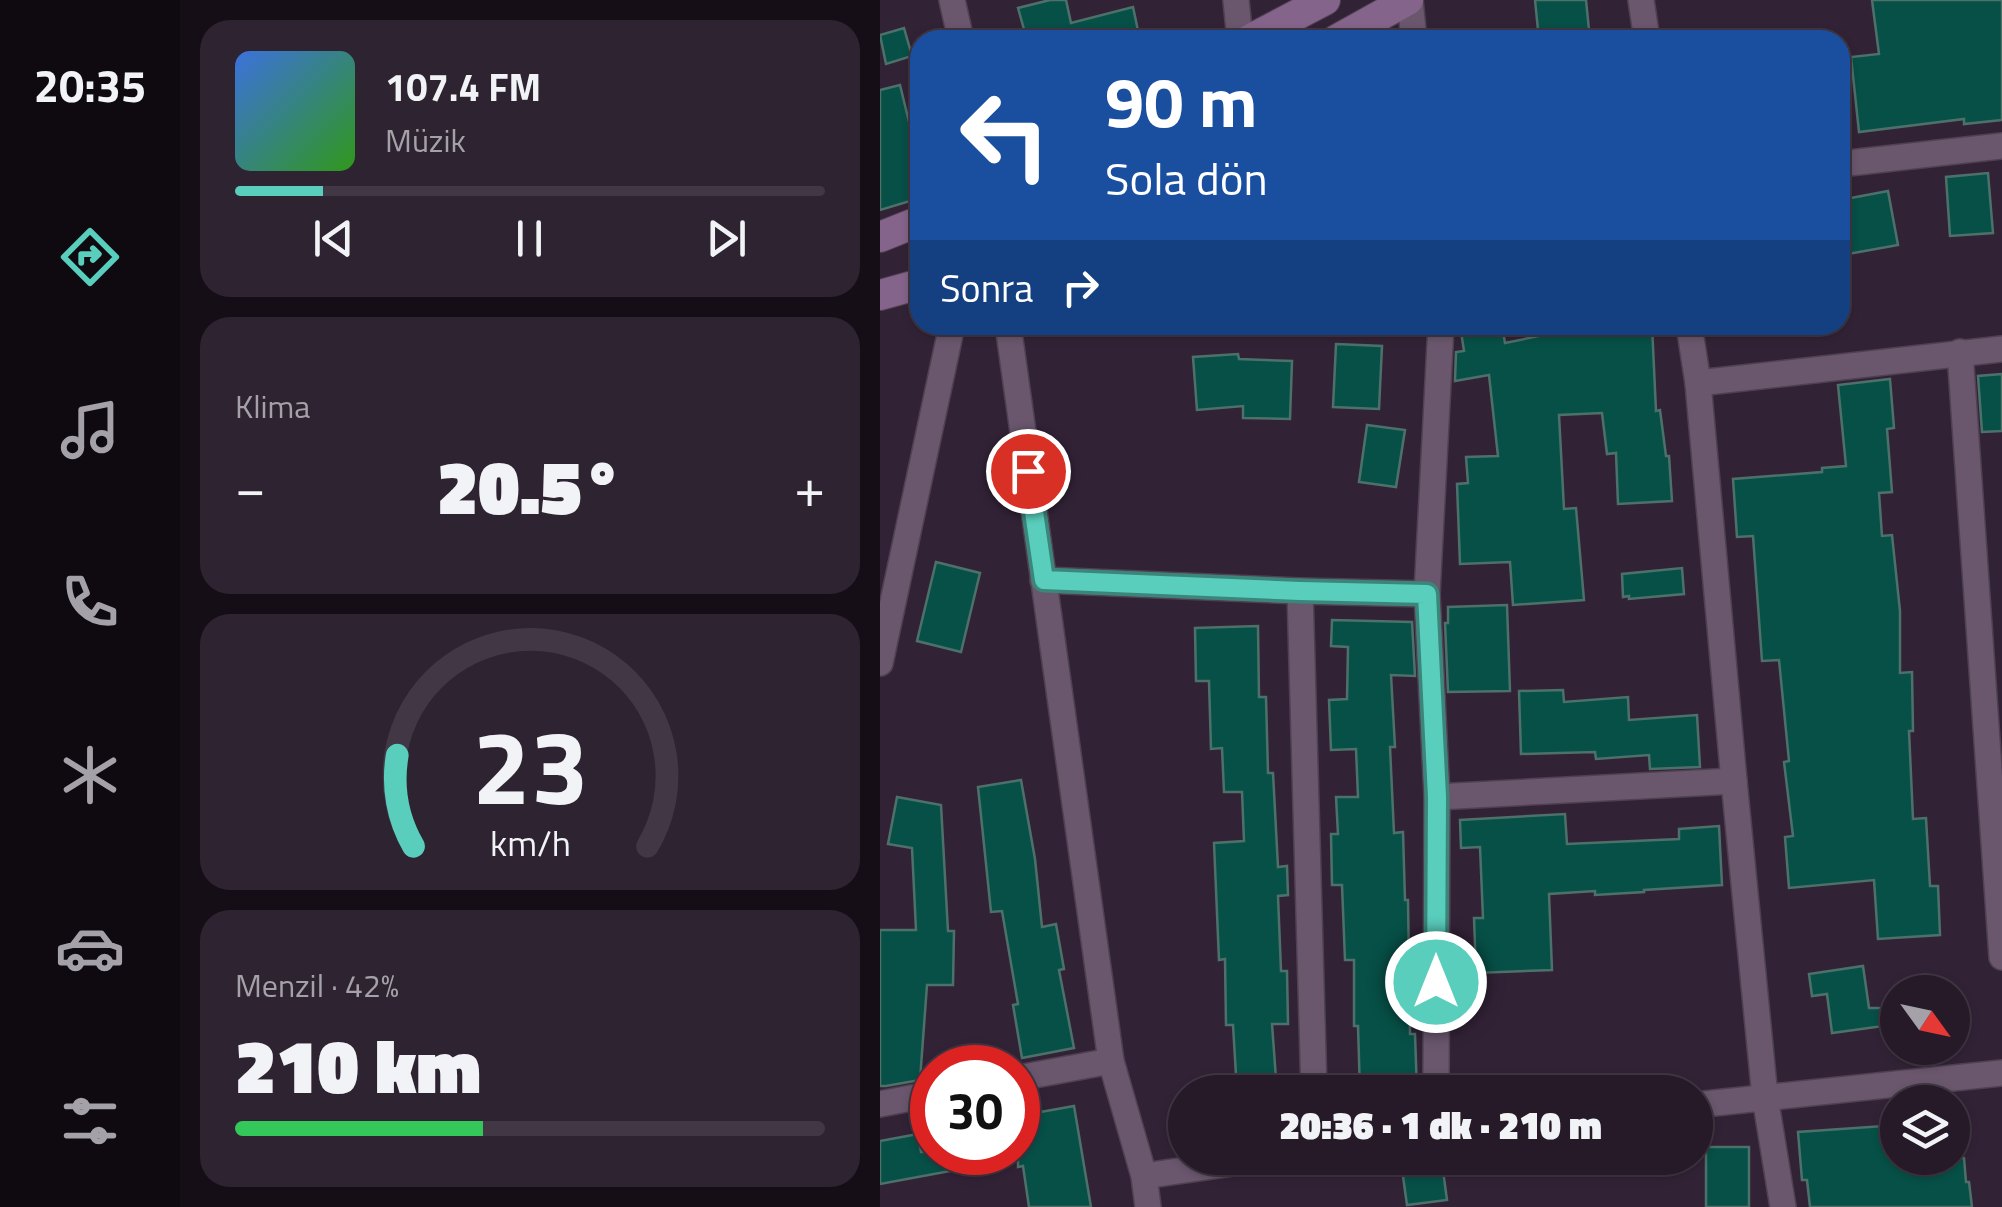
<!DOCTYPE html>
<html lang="tr">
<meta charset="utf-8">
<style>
body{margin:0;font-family:"Titillium Web",sans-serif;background:#2e2330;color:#f1f3f6;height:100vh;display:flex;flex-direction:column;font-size:38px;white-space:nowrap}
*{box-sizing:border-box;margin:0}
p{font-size:32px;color:#a4a1a8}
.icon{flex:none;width:55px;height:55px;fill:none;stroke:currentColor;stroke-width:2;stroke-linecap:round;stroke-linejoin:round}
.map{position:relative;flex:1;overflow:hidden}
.sheet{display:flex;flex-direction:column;gap:20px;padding:20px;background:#150e16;width:700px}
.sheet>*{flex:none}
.hud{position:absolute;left:30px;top:30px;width:940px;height:305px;border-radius:30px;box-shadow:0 2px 8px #0004,0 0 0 2px #423845;background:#1a4fa0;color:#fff;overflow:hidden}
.needle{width:65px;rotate:123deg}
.tools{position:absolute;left:1000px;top:975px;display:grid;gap:20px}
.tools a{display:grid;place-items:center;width:90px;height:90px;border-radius:50%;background:#261a28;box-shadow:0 2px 8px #0004,0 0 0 2px #423845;font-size:50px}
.speed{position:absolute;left:30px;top:1045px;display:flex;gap:20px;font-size:50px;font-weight:700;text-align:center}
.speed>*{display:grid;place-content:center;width:130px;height:130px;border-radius:50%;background:#261a28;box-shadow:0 2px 8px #0004,0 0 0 2px #423845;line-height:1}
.speed .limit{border:15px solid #d22;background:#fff;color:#111}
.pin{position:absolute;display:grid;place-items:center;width:85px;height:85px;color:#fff;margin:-42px;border:5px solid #fff;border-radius:50%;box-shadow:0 2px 10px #0007}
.me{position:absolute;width:110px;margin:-55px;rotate:0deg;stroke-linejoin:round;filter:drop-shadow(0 0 8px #0008)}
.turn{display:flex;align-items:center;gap:35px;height:210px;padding:0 30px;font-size:45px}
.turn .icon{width:130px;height:130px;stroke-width:2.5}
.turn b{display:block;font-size:70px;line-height:85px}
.then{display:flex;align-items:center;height:95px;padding:0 30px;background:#0003;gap:20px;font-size:38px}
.big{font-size:75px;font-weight:800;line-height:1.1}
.sheet .widget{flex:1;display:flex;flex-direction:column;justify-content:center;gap:15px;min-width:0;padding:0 35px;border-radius:30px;background:#2e2330}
.sheet .dial{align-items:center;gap:0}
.dial svg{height:260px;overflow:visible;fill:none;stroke:#423845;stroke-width:7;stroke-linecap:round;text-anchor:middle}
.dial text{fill:#f1f3f6;stroke:none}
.song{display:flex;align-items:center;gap:30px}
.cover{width:120px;height:120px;border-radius:15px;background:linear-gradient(135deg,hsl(220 70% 55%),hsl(110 70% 35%))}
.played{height:10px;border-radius:5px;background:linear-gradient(90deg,#5acebd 15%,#423845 15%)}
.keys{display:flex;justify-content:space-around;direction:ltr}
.heat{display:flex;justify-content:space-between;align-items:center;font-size:55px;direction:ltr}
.charge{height:15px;border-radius:8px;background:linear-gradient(90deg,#34c759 42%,#423845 0)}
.trip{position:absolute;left:288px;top:1075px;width:545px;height:100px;border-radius:50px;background:#261a28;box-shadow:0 2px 8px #0004,0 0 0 2px #423845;font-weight:800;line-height:100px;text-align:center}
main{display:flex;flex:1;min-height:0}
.dock{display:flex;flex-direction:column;width:180px;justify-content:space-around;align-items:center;background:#0f0a10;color:#a4a1a8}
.dock .icon{width:70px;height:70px}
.dock .active{color:#5acebd}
.dock b{font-size:45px;color:#f1f3f6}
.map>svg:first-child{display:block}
.building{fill:#075047;stroke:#4d716a;stroke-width:2.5}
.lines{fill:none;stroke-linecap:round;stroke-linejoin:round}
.minor-casing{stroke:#4f4151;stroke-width:28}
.secondary-casing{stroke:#4f4151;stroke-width:32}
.minor{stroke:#6a576e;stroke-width:25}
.secondary{stroke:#85648b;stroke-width:30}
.route-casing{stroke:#3a867b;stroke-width:25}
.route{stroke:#5acebd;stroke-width:18}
</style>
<main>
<nav class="dock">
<b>20:35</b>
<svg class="icon active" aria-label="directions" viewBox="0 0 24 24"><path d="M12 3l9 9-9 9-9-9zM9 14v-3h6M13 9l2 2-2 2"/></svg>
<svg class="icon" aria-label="music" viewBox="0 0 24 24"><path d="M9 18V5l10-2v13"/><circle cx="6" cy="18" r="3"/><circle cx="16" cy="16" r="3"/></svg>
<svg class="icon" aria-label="phone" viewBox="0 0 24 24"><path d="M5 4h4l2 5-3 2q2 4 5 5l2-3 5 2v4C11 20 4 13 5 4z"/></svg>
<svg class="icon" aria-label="climate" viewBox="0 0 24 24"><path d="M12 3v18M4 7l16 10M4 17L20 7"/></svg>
<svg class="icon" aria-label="car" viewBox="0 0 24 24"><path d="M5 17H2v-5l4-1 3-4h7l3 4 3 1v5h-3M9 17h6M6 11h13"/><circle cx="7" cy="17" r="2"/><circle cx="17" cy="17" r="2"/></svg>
<svg class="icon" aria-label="filters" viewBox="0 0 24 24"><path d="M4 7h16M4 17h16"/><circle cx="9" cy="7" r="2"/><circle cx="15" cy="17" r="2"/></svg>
</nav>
<section class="sheet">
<div class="widget">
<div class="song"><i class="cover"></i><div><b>107.4 FM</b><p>Müzik</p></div></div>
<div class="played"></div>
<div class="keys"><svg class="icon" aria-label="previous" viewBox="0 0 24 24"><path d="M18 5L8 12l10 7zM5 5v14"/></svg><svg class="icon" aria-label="pause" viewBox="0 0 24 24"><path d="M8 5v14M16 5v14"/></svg><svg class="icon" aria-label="next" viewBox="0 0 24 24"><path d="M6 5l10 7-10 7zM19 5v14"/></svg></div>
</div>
<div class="widget"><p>Klima</p>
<div class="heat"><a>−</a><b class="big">20.5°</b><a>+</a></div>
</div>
<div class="widget dial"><svg viewBox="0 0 100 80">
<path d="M14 69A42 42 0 1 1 86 69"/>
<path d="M14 69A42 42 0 0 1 9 41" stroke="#5acebd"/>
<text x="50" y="56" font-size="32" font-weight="700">23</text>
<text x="50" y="72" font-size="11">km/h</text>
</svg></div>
<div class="widget"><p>Menzil · 42%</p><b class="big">210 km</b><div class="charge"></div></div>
</section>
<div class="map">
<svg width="1122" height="1207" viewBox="0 0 1122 1207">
<rect width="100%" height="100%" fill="#322236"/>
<g class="building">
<polygon points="170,0 186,0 191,23 253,7 260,40 147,40 138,8"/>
<polygon points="655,0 706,0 710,40 659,40"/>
<polygon points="992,0 1122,0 1122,120 1084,124 1084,119 979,132 971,57 999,54"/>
<polygon points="24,28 32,56 6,64 0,35"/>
<polygon points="20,85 31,130 40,127 40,198 0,210 0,90"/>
<polygon points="1108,173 1113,233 1070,236 1066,177"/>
<polygon points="1008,191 1018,245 968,254 968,252 960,253 960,200"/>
<polygon points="580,325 622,325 625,343 688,330 687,325 772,325 776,411 780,410 786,456 789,456 792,501 738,504 736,453 727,454 722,413 679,415 684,509 696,508 704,600 633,605 630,562 580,564 577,484 588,483 586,457 618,456 609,375 575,381 576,352 584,351"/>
<polygon points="456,344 502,346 499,409 453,407"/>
<polygon points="358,354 359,359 412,361 410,419 363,418 363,406 317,410 313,357"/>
<polygon points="1122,374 1122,431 1102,432 1098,376"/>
<polygon points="1010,379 1014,428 1007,429 1012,492 999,493 1002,536 1012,535 1020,611 1020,673 1032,672 1033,731 1029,731 1033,819 1046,818 1050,886 1058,886 1060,935 998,939 994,880 909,888 905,837 913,836 904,762 909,761 899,660 882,661 873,536 857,537 853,479 942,472 942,468 966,466 958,385"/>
<polygon points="487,425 525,430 516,487 479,482"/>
<polygon points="56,562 100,573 81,652 37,641"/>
<polygon points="802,568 804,594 749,599 749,596 743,597 742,574"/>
<polygon points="627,605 630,691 568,692 565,623 568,623 568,607"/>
<polygon points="452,620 532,622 535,676 511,675 515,747 510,747 514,833 523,832 525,900 528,900 530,1034 535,1034 537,1092 480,1092 478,1026 474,1026 474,960 465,960 462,885 452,885 451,834 458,834 456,797 478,797 476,749 451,750 449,700 467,699 468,647 451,646"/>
<polygon points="378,626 379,697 386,697 388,773 393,773 398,867 407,866 408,895 398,896 401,971 407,971 408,1024 392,1024 397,1092 357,1092 353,1025 346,1025 345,959 339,960 334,843 364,841 362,792 344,792 342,748 331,749 329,681 316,681 315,628"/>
<polygon points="683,690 684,702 748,697 749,720 817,715 820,767 770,769 769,755 716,759 715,752 641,754 639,691"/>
<polygon points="141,780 155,859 162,927 176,924 184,969 179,970 194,1048 142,1058 133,1005 138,1004 122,911 111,912 98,787"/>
<polygon points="17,797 61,805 68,931 74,931 73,985 47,985 40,1080 6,1086 0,1086 0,930 36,930 32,848 8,844"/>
<polygon points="685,814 687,844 799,839 799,829 839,826 842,885 764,890 764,892 715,895 715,891 669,894 672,970 596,973 594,918 603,918 600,847 581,848 580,820"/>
<polygon points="983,966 989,1008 1018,1008 1018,1024 952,1033 947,994 932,996 929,974"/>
<polygon points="194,1106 211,1207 149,1207 143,1166 138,1167 138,1116"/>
<polygon points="1018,1125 1018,1158 1084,1158 1086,1182 1089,1182 1092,1207 930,1207 927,1180 922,1180 918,1132"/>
<polygon points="38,1134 41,1152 107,1152 108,1164 0,1184 0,1141"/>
<rect x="826" y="1147" width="43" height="60"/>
<polygon points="562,1163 567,1200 527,1205 522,1169"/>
</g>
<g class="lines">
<g class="minor-casing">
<g id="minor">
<polyline points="72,0 81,40"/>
<polyline points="356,0 360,40"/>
<polyline points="530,0 534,40"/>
<polyline points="761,0 767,40"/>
<polyline points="960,164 1122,146"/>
<polyline points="128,325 231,1061 264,1176 268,1207"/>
<polyline points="809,325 818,383 854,781 885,1097 903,1207"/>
<polyline points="1080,352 1122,957"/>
<polyline points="818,383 1122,349"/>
<polyline points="163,580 420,591 547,594"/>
<polyline points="420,591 434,1092"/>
<polyline points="0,663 72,325"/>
<polyline points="557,797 854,781"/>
<polyline points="138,1078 231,1061"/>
<polyline points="556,1092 557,797 547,594 561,325"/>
<polyline points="0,1104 52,1094"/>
<polyline points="815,1105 1122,1073"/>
<polyline points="264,1176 388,1158"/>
</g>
</g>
<g class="secondary-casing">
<g id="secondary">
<polyline points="369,40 445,0"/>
<polyline points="456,40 528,0"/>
<polyline points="0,237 40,221"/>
<polyline points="0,295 40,284"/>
</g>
</g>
<use href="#minor" class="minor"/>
<use href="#secondary" class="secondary"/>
</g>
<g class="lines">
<g class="route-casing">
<polyline id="route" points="148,471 164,580 420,591 547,594 557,797 556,982"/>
</g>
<use href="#route" class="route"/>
</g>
</svg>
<div class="tools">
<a><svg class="needle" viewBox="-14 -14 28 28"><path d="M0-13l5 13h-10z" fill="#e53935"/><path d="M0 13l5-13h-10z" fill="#a4a1a8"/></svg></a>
<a><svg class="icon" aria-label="layers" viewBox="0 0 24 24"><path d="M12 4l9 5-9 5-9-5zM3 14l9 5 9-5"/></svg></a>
</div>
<div class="speed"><div class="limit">30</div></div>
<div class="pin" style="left:148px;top:471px;background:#d93025"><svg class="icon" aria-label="arrive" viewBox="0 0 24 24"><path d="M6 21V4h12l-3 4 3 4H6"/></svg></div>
<svg class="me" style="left:556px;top:982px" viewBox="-20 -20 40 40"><circle r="17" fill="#5acebd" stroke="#fff" stroke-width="3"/><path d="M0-11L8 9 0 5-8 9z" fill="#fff"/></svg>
<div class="trip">20:36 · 1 dk · 210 m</div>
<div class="hud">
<div class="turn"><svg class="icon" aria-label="left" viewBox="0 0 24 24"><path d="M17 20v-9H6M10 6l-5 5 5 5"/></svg><div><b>90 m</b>Sola dön</div></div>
<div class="then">Sonra<svg class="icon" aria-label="right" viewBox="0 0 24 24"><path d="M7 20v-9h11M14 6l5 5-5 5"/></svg></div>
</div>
</div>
</main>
